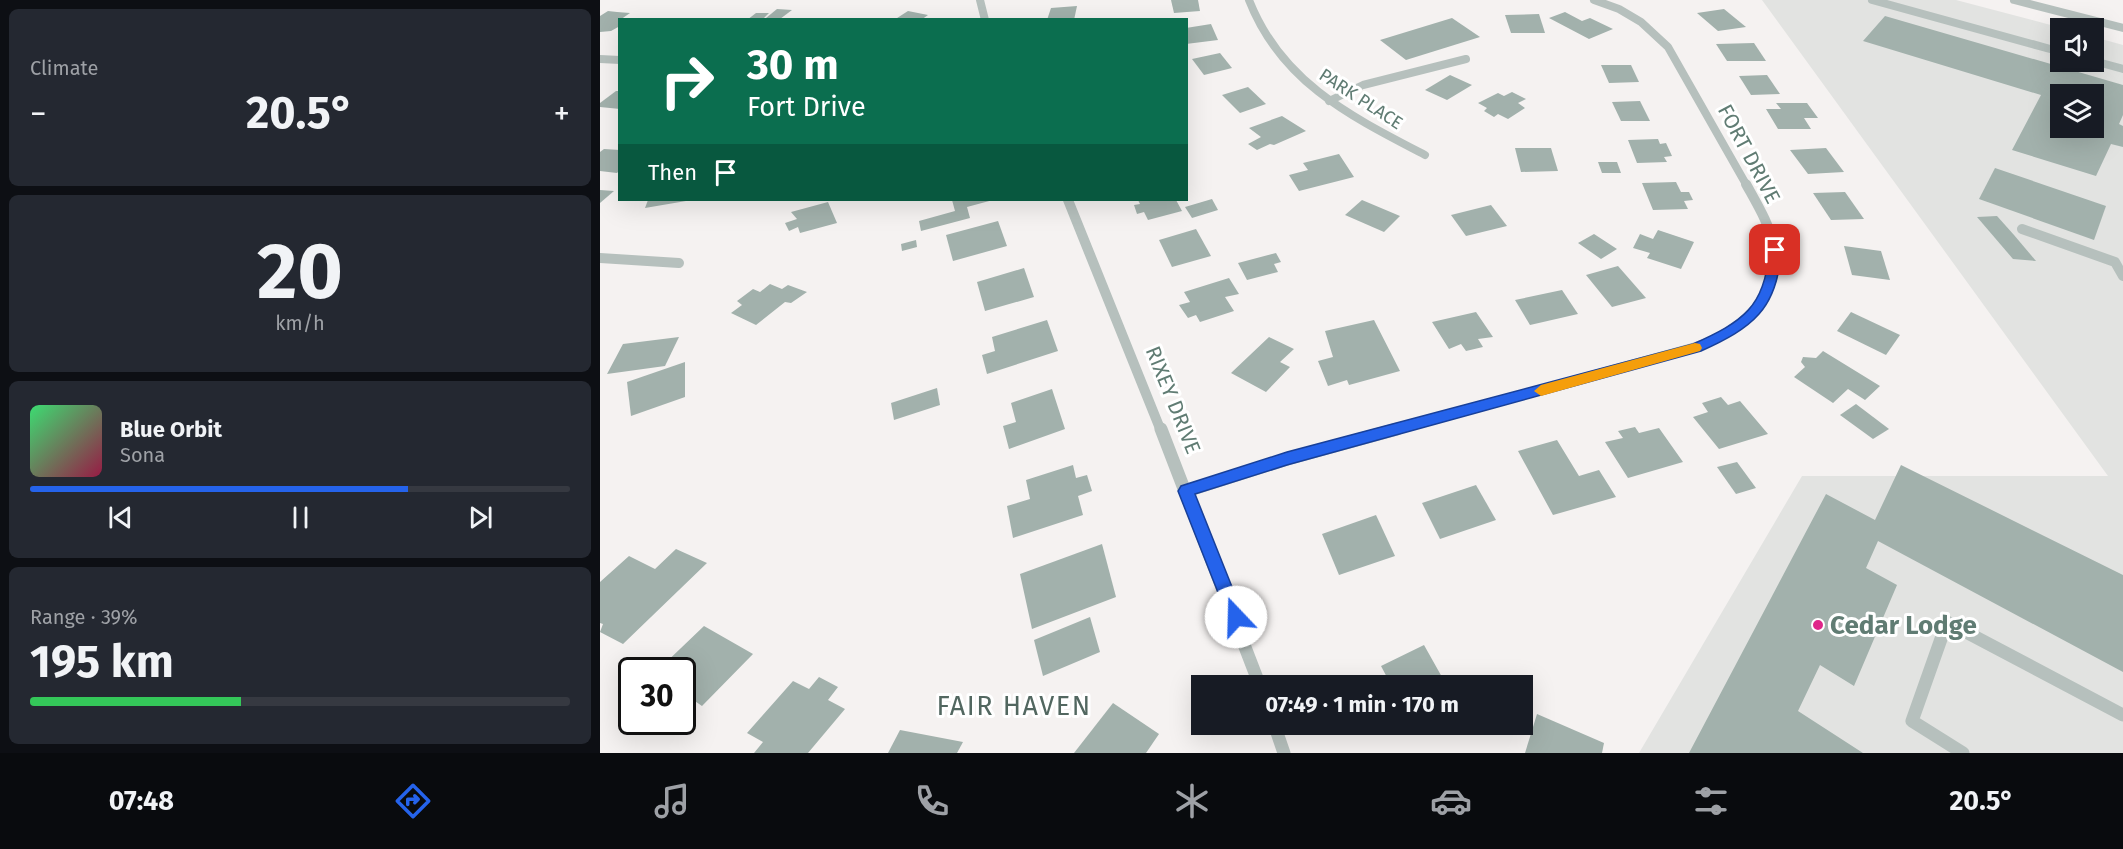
<!DOCTYPE html>
<meta charset="utf-8">
<style>
body{margin:0;font-family:"Fira Sans",sans-serif;background:#242831;color:#f1f3f6;height:100vh;display:flex;flex-direction:column;font-size:22px;white-space:nowrap}
*{box-sizing:border-box;margin:0}
p{font-size:20px;color:#9ea1a6}
.icon{flex:none;width:33px;height:33px;fill:none;stroke:currentColor;stroke-width:2;stroke-linecap:round;stroke-linejoin:round}
.map{position:relative;flex:1;overflow:hidden}
.panel{display:flex;flex-direction:column;gap:9px;padding:9px;background:#0d0f14;width:600px}
.panel>*{flex:none}
.banner{position:absolute;left:18px;top:18px;width:570px;height:183px;border-radius:0px;box-shadow:0 6px 24px #0002;background:#0b6e4f;color:#fff;overflow:hidden}
.fabs{position:absolute;left:1450px;top:18px;display:grid;gap:12px}
.fabs a{display:grid;place-items:center;width:54px;height:54px;border-radius:0px;background:#171b24;box-shadow:0 6px 24px #0002;font-size:30px}
.speed{position:absolute;left:18px;top:657px;display:flex;gap:12px;font-size:30px;font-weight:700;text-align:center}
.speed>*{display:grid;place-content:center;width:78px;height:78px;border-radius:50%;background:#171b24;box-shadow:0 6px 24px #0002;line-height:1}
.speed .limit{border:3px solid #111;border-radius:9px;background:#fff;color:#111}
.pin{position:absolute;display:grid;place-items:center;width:51px;height:51px;color:#fff;margin:-26px;border-radius:12px;box-shadow:0 3px 9px #0006}
.me{position:absolute;width:66px;margin:-33px;rotate:339deg;stroke-linejoin:round;filter:drop-shadow(0 0 4px #0008)}
.turn{display:flex;align-items:center;gap:21px;height:126px;padding:0 30px;font-size:27px}
.turn .icon{width:78px;height:78px;stroke-width:2.5}
.turn b{display:block;font-size:42px;line-height:51px}
.then{display:flex;align-items:center;height:57px;padding:0 30px;background:#0003;gap:12px;font-size:22px}
.big{font-size:45px;font-weight:700;line-height:1.1}
.panel .card{flex:1;display:flex;flex-direction:column;justify-content:center;gap:9px;min-width:0;padding:0 21px;border-radius:9px;background:#242831}
.panel .dial{align-items:center;gap:0}
.dial b{font-size:78px;line-height:1}
.song{display:flex;align-items:center;gap:18px}
.cover{width:72px;height:72px;border-radius:9px;background:linear-gradient(135deg,hsl(140 70% 55%),hsl(340 70% 35%))}
.played{height:6px;border-radius:3px;background:linear-gradient(90deg,#2563eb 70%,#363941 70%)}
.keys{display:flex;justify-content:space-around;direction:ltr}
.heat{display:flex;justify-content:space-between;align-items:center;font-size:33px;direction:ltr}
.charge{height:9px;border-radius:4px;background:linear-gradient(90deg,#34c759 39%,#363941 0)}
.trip{position:absolute;left:591px;top:675px;width:342px;height:60px;border-radius:0px;background:#171b24;box-shadow:0 6px 24px #0002;font-weight:700;line-height:60px;text-align:center}
.tabs{display:flex;height:96px;justify-content:space-around;align-items:center;background:#090b0e;color:#9ea1a6}
.tabs .icon{width:42px;height:42px}
.tabs .on{color:#2563eb}
.tabs b{font-size:27px;color:#f1f3f6}
main{display:flex;flex:1;min-height:0}
.map>svg:first-child{display:block}
.built{fill:#e2e3e1;fill-rule:evenodd}
.building{fill:#a2b1ac;fill-rule:evenodd}
.lines{fill:none;stroke-linecap:round;stroke-linejoin:round}
.minor-far2{stroke:#b6c0bd;stroke-width:8}
.minor-far1{stroke:#b6c0bd;stroke-width:10}
.minor{stroke:#b6c0bd;stroke-width:13}
.route{fill:#2563eb;stroke:#184099;stroke-width:1.5}
.slow{fill:#f59e0b}
.poi-dot{fill:#df2689;stroke:#fff;stroke-width:2}
.labels{text-anchor:middle;stroke-width:6;stroke-linejoin:round;paint-order:stroke}
.far-street-label{font-size:18px;fill:#607c73;stroke:#fff}
.street-label{font-size:21px;fill:#607c73;stroke:#fff}
.near-poi-label{font-size:26px;font-weight:bold;fill:#607c73;stroke:#fff;text-anchor:start}
.near-neighbourhood-label{font-size:27px;letter-spacing:1.5px;fill:#526760;stroke:#fff}
</style>
<main>
<section class="panel">
<div class="card"><p>Climate</p>
<div class="heat"><a>−</a><b class="big">20.5°</b><a>+</a></div>
</div>
<div class="card dial"><b>20</b><p>km/h</p></div>
<div class="card">
<div class="song"><i class="cover"></i><div><b>Blue Orbit</b><p>Sona</p></div></div>
<div class="played"></div>
<div class="keys"><svg class="icon" aria-label="previous" viewBox="0 0 24 24"><path d="M18 5L8 12l10 7zM5 5v14"/></svg><svg class="icon" aria-label="pause" viewBox="0 0 24 24"><path d="M8 5v14M16 5v14"/></svg><svg class="icon" aria-label="next" viewBox="0 0 24 24"><path d="M6 5l10 7-10 7zM19 5v14"/></svg></div>
</div>
<div class="card"><p>Range · 39%</p><b class="big">195 km</b><div class="charge"></div></div>
</section>
<div class="map">
<svg width="1523" height="753" viewBox="0 0 1523 753">
<rect width="100%" height="100%" fill="#f5f2f1"/>
<path class="built" d="M1162 0H1356L1462 28 1461 62H1494V37L1523 45V753H1039L1202 476H1508ZM1461 94H1494V128H1461Z"/>
<g class="building">
<polygon points="571,0 598,0 600,11 574,13"/>
<polygon points="477,6 474,20 447,20 451,8"/>
<polygon points="177,9 192,10 180,19 166,18"/>
<polygon points="1124,9 1146,27 1118,31 1097,13"/>
<polygon points="8,11 17,12 30,13 20,20 20,26 11,31 0,32 0,16"/>
<polygon points="308,11 328,15 321,20 294,20"/>
<polygon points="965,12 982,21 990,18 1013,29 989,39 949,18"/>
<polygon points="156,13 169,13 162,20 147,20"/>
<polygon points="939,14 945,33 911,33 905,15"/>
<path d="M1285 16 1523 85V115L1519 124 1523 126V147L1511 144 1496 176 1412 150 1441 95 1263 41ZM1461 94H1494V128H1461Z"/>
<polygon points="852,18 880,37 806,60 780,40"/>
<polygon points="611,24 618,40 586,44 586,28"/>
<polygon points="1154,43 1166,61 1127,61 1116,44"/>
<polygon points="620,53 632,68 604,75 592,59"/>
<polygon points="1001,65 1031,65 1039,82 1009,83"/>
<polygon points="850,75 872,85 847,100 825,90"/>
<polygon points="1167,75 1180,94 1151,95 1139,76"/>
<polygon points="648,87 666,104 640,113 622,95"/>
<polygon points="16,91 20,91 20,109 0,107 0,103"/>
<polygon points="912,92 926,99 918,103 925,108 908,119 898,114 894,117 884,111 887,108 878,103 898,93 904,96"/>
<polygon points="1040,101 1050,121 1021,121 1012,102"/>
<polygon points="1176,103 1207,103 1218,118 1204,118 1211,129 1178,129 1166,109 1181,109"/>
<polygon points="682,116 706,131 674,145 670,144 657,150 648,144 661,137 649,128"/>
<polygon points="1058,139 1060,144 1066,143 1072,156 1064,157 1067,162 1037,163 1028,140"/>
<polygon points="915,148 951,148 958,171 921,172"/>
<polygon points="1226,148 1244,172 1208,174 1190,150"/>
<polygon points="4,149 20,150 20,170 17,173 0,171 0,152"/>
<polygon points="739,154 754,177 699,191 689,175 708,170 703,163"/>
<polygon points="998,162 1017,162 1021,173 1002,173"/>
<polygon points="1395,168 1506,206 1494,240 1379,199"/>
<polygon points="1076,182 1081,192 1089,192 1093,200 1084,201 1088,209 1053,210 1042,183"/>
<polygon points="0,190 14,191 0,203"/>
<polygon points="1245,192 1264,219 1231,220 1213,193"/>
<polygon points="612,199 618,210 592,218 585,207"/>
<polygon points="48,200 86,200 86,201 45,208"/>
<polygon points="352,200 393,200 367,207 370,218 321,231 319,221 355,211"/>
<polygon points="538,200 576,200 582,211 548,220 544,212 537,214 534,205 540,204"/>
<polygon points="762,200 800,216 784,232 745,215"/>
<polygon points="228,202 237,223 200,233 198,227 189,231 185,223 197,219 191,212"/>
<polygon points="891,205 907,226 866,236 851,215"/>
<polygon points="1397,216 1414,235 1436,261 1413,259 1377,217"/>
<polygon points="398,221 407,246 353,261 346,235"/>
<polygon points="596,229 611,256 572,267 559,240"/>
<polygon points="1058,230 1094,242 1081,269 1047,258 1050,253 1033,248 1040,234 1053,239"/>
<polygon points="994,234 1017,249 1001,259 978,243"/>
<polygon points="316,240 317,247 302,251 301,244"/>
<polygon points="1244,246 1281,251 1290,280 1252,275"/>
<polygon points="676,253 681,262 674,264 678,272 647,280 638,263"/>
<polygon points="1018,266 1046,298 1012,307 986,275"/>
<polygon points="424,268 434,297 385,311 377,282"/>
<polygon points="629,278 639,294 625,297 634,311 600,322 596,315 588,318 579,305 590,302 584,292"/>
<polygon points="170,284 182,289 188,285 207,292 191,303 185,302 156,325 131,313 142,305 137,301 153,289 160,292"/>
<polygon points="962,290 978,314 930,325 915,300"/>
<polygon points="876,312 893,337 878,339 883,347 866,351 861,344 849,349 832,322"/>
<polygon points="1251,312 1300,335 1286,355 1237,331"/>
<polygon points="447,320 458,351 387,374 382,355 395,351 392,337"/>
<polygon points="774,320 800,371 749,385 747,380 728,386 718,361 733,357 725,331"/>
<polygon points="79,337 65,366 7,374 23,344"/>
<polygon points="669,337 694,349 680,362 690,367 666,392 631,373"/>
<polygon points="1223,351 1280,386 1265,400 1248,389 1233,403 1194,377 1205,367 1201,362 1203,357 1216,358"/>
<polygon points="85,362 85,397 31,416 27,382"/>
<polygon points="337,388 340,405 294,420 291,403"/>
<polygon points="452,389 465,429 409,449 403,426 416,422 411,403"/>
<polygon points="1121,397 1128,405 1140,401 1168,434 1119,449 1093,417 1108,412 1102,403"/>
<polygon points="1256,404 1289,429 1273,439 1240,415"/>
<polygon points="1035,427 1039,433 1059,428 1083,462 1028,478 1005,442 1023,438 1018,431"/>
<polygon points="957,440 979,476 999,470 1016,497 953,515 918,451"/>
<polygon points="1137,462 1156,488 1136,494 1117,467"/>
<polygon points="473,465 476,478 487,475 492,491 478,496 483,515 413,538 407,506 430,499 426,480"/>
<polygon points="1301,465 1523,575 1523,672 1278,541 1266,568 1297,585 1254,686 1220,665 1198,711 1263,753 1089,753 1226,494 1275,520"/>
<polygon points="876,485 896,520 840,539 822,503"/>
<polygon points="776,515 795,556 739,575 722,534"/>
<polygon points="502,544 516,597 432,629 420,574"/>
<polygon points="76,549 107,563 23,644 0,632 3,624 0,623 0,582 29,556 55,569"/>
<polygon points="490,617 500,652 443,676 434,640"/>
<polygon points="104,626 153,654 102,706 89,697 82,703 82,670 58,670"/>
<polygon points="824,645 847,686 786,686 790,683 781,666"/>
<polygon points="219,677 238,687 228,700 245,709 208,753 154,753 163,742 147,733 193,681 209,689"/>
<polygon points="513,703 559,734 546,753 474,753"/>
<polygon points="937,714 1004,743 1002,753 925,753"/>
<polygon points="300,730 363,742 357,753 288,753"/>
</g>
<g class="lines">
<g class="minor-far2">
<polyline points="380,0 385,20"/>
<path d="M649 0C681 82 750 116 825 155"/>
<polyline points="994,0 1019,9 1041,22 1068,47 1147,186"/>
<polyline points="1272,0 1461,52"/>
<polyline points="1414,0 1523,28"/>
<polyline points="0,59 20,60"/>
<polyline points="1494,61 1523,69"/>
<polyline points="729,101 763,85 866,59"/>
</g>
<g class="minor-far1">
<polyline points="468,200 561,431"/>
<polyline points="1422,229 1515,262 1523,276"/>
<polyline points="0,258 79,263"/>
<path d="M791 431 1096 347C1138 332 1182 298 1174 247 1170 225 1157 204 1146 184"/>
</g>
<g class="minor">
<polyline points="561,429 660,686"/>
<polyline points="586,491 687,459 797,429"/>
<polyline points="674,724 684,753"/>
<polyline points="1363,753 1312,721 1347,622 1523,715"/>
</g>
</g>
<path class="route" d="M1175 246 1181 250C1178 309 1152 328 1101 351L687 465 595 494 644 617 642 623 636 625 630 623 578 491 581 486 687 452 1093 344C1142 322 1166 307 1169 250Z"/>
<polygon class="slow" points="1095,343 1100,344 1102,348 1100,351 941,396 934,391 941,385"/>
<circle class="poi-dot" cx="1218" cy="625" r="6"/>
<g class="labels">
<g class="far-street-label">
<text transform="translate(761 99) rotate(33)" y="6">PARK PLACE</text>
</g>
<g class="street-label">
<text transform="translate(1149 154) rotate(62)" y="7">FORT DRIVE</text>
<text transform="translate(573 400) rotate(68)" y="7">RIXEY DRIVE</text>
</g>
<g class="near-poi-label">
<text x="1230" y="634">Cedar Lodge</text>
</g>
<g class="near-neighbourhood-label">
<text x="414" y="715">FAIR HAVEN</text>
</g>
</g>
</svg>
<div class="fabs">
<a><svg class="icon" aria-label="sound" viewBox="0 0 24 24"><path d="M4 9h4l5-4v14l-5-4H4zM17 9q2 3 0 6"/></svg></a>
<a><svg class="icon" aria-label="layers" viewBox="0 0 24 24"><path d="M12 4l9 5-9 5-9-5zM3 14l9 5 9-5"/></svg></a>
</div>
<div class="speed"><div class="limit">30</div></div>
<div class="pin" style="left:1175px;top:250px;background:#d93025"><svg class="icon" aria-label="arrive" viewBox="0 0 24 24"><path d="M6 21V4h12l-3 4 3 4H6"/></svg></div>
<svg class="me" style="left:636px;top:617px" viewBox="-20 -20 40 40"><circle r="19" fill="#fff"/><path d="M0-13L10 11 0 6-10 11z" fill="#2563eb"/></svg>
<div class="trip">07:49 · 1 min · 170 m</div>
<div class="banner">
<div class="turn"><svg class="icon" aria-label="right" viewBox="0 0 24 24"><path d="M7 20v-9h11M14 6l5 5-5 5"/></svg><div><b>30 m</b>Fort Drive</div></div>
<div class="then">Then<svg class="icon" aria-label="arrive" viewBox="0 0 24 24"><path d="M6 21V4h12l-3 4 3 4H6"/></svg></div>
</div>
</div>
</main>
<nav class="tabs">
<b>07:48</b>
<svg class="icon on" aria-label="directions" viewBox="0 0 24 24"><path d="M12 3l9 9-9 9-9-9zM9 14v-3h6M13 9l2 2-2 2"/></svg>
<svg class="icon" aria-label="music" viewBox="0 0 24 24"><path d="M9 18V5l10-2v13"/><circle cx="6" cy="18" r="3"/><circle cx="16" cy="16" r="3"/></svg>
<svg class="icon" aria-label="phone" viewBox="0 0 24 24"><path d="M5 4h4l2 5-3 2q2 4 5 5l2-3 5 2v4C11 20 4 13 5 4z"/></svg>
<svg class="icon" aria-label="climate" viewBox="0 0 24 24"><path d="M12 3v18M4 7l16 10M4 17L20 7"/></svg>
<svg class="icon" aria-label="car" viewBox="0 0 24 24"><path d="M5 17H2v-5l4-1 3-4h7l3 4 3 1v5h-3M9 17h6M6 11h13"/><circle cx="7" cy="17" r="2"/><circle cx="17" cy="17" r="2"/></svg>
<svg class="icon" aria-label="filters" viewBox="0 0 24 24"><path d="M4 7h16M4 17h16"/><circle cx="9" cy="7" r="2"/><circle cx="15" cy="17" r="2"/></svg>
<b>20.5°</b>
</nav>
